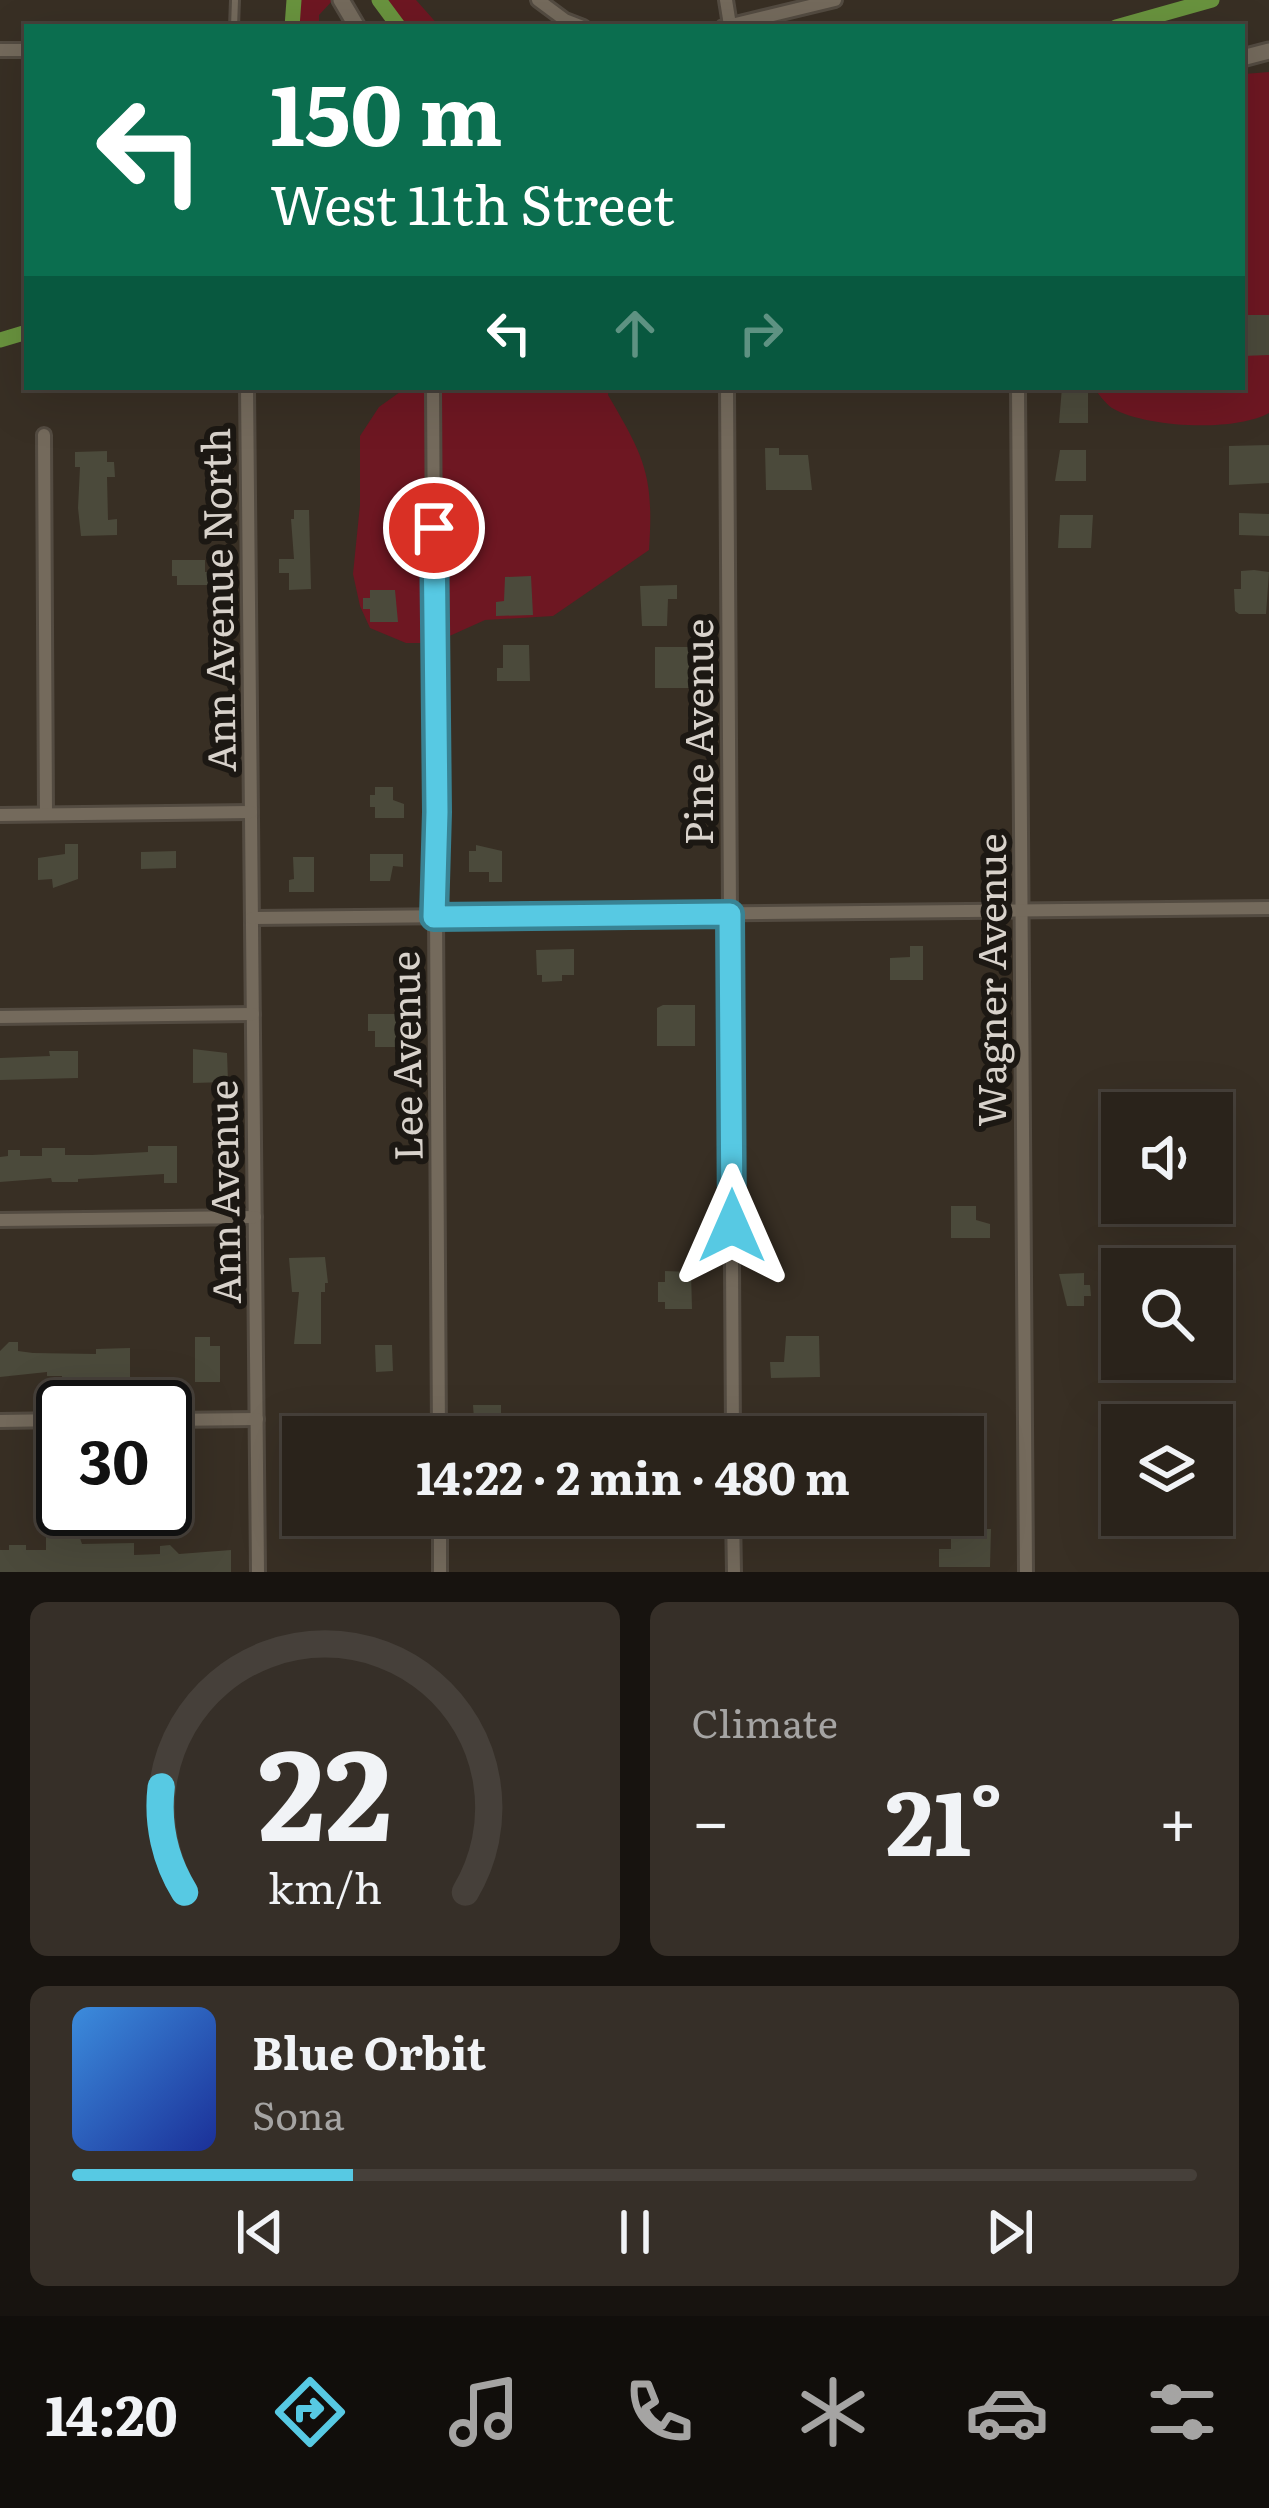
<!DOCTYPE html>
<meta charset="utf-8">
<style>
body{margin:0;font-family:Literata,serif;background:#362f28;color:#f1f3f6;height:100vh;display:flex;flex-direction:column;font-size:45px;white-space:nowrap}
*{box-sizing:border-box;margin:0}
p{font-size:39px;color:#a5a4a3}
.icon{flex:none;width:66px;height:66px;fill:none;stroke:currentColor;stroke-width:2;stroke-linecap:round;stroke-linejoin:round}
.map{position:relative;height:1572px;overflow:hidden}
.details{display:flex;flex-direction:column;gap:30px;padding:30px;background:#17130f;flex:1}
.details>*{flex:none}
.hud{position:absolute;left:24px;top:24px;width:1221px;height:366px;border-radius:0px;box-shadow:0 12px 48px #0002,0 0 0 3px #46403a;background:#0b6e4f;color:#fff;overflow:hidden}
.tools{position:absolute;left:1101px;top:1092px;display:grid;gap:24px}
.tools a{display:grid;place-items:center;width:132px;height:132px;border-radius:0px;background:#2a231b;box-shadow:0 12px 48px #0002,0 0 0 3px #46403a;font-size:60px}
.speed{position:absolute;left:36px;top:1380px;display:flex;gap:24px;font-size:60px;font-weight:700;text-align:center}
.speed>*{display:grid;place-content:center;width:156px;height:156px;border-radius:50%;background:#2a231b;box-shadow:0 12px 48px #0002,0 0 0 3px #46403a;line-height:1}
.speed .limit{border:6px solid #111;border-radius:18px;background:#fff;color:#111}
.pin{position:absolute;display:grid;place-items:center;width:102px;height:102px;color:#fff;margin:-51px;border:6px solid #fff;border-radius:50%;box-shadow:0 3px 12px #0007}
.me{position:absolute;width:132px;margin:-66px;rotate:0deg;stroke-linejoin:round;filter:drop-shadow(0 0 9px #0008)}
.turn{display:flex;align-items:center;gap:42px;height:252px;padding:0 48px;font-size:54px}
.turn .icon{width:156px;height:156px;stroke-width:2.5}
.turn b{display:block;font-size:84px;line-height:102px}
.lanes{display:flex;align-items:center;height:114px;padding:0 48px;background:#0003;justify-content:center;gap:60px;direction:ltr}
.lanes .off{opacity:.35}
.big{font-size:90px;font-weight:700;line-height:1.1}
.details .tile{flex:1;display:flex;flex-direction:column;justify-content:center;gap:18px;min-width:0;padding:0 42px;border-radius:18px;background:#362f28}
.details .dial{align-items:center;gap:0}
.dial svg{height:312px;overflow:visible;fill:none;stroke:#46403a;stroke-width:7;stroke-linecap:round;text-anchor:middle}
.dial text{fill:#f1f3f6;stroke:none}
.song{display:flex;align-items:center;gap:36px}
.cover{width:144px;height:144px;border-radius:18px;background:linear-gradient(135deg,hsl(210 70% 55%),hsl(230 70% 35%))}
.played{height:12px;border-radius:6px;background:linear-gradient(90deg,#57c9e3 25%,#46403a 25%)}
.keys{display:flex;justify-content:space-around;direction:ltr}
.heat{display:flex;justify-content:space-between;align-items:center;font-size:66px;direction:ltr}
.details .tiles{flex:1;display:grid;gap:30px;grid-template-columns:1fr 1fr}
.tile:last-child{grid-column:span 2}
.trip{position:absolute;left:282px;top:1416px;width:702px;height:120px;border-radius:0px;background:#2a231b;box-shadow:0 12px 48px #0002,0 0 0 3px #46403a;font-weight:700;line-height:120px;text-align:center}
.tab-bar{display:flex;height:192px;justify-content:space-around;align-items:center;background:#110e0b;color:#a5a4a3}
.tab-bar .icon{width:84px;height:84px}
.tab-bar .on{color:#57c9e3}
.tab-bar b{font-size:54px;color:#f1f3f6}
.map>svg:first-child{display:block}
.green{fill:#6e1722}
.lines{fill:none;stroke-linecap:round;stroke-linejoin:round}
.canal{stroke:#69933e;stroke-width:15}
.building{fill:#4b4a3b}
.service-casing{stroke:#534b41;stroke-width:12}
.minor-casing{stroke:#534b41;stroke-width:18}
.tertiary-casing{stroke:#534b41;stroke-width:21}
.service{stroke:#746a5c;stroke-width:6}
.minor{stroke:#746a5c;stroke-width:12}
.tertiary{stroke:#746a5c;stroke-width:15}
.route-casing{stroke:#398394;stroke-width:30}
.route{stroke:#57c9e3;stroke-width:21}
.labels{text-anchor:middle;stroke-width:12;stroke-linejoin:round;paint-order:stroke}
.street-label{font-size:39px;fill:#d8d2cb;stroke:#1c1813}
</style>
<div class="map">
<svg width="1269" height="1572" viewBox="0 0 1269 1572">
<rect width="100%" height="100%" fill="#382f24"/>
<g class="green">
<polygon points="287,0 333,0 319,15 319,27 286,27"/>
<polygon points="375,0 416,0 440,27 390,27"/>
<path d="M1269 72V413C1235 432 1146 428 1112 408 1105 403 1098 393 1093 387H1242V88L1244 74Z"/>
<path d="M407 387H609L608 395C645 458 654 476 649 550L553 616 485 620 434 643H406L370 628 360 606 353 574 360 505V436L379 407Z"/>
</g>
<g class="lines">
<g class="canal">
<polyline points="379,0 399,27"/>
<polyline points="292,27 294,0"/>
<polyline points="1116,27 1212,0"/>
<polyline points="0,340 27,332"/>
</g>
</g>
<g class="building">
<polygon points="1242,315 1269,315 1269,355 1242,356"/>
<polygon points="1062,387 1088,387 1088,423 1059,423"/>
<polygon points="1269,445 1269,483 1229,485 1229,446"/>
<polygon points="765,448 779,448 779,455 808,455 812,490 766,490"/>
<polygon points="1060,450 1086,450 1086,481 1055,481"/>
<polygon points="107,451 107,462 114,462 115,477 107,477 108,520 117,519 117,535 81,536 78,508 80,467 75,467 75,452"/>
<polygon points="294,510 309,510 311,589 289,590 289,573 279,573 279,559 294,559 291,519 294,519"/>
<polygon points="1239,513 1269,514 1269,536 1239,535"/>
<polygon points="1060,515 1093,515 1091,548 1058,548"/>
<polygon points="172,560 205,560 205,572 211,572 211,585 177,585 177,576 172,576"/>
<polygon points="1254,570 1269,572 1266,614 1239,614 1235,611 1234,589 1241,589 1241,571"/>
<polygon points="531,576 533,615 496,616 496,602 504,601 505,577"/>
<polygon points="677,585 677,599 668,599 667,626 642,626 640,586"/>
<polygon points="370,590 395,590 398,622 370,622 370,609 363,609 363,598 370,598"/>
<polygon points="503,645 529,645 530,681 497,681 497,668 503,668"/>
<rect x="655" y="647" width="39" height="41"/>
<polygon points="375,787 393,787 393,800 404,804 404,818 375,818 375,807 370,807 370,795 375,795"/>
<polygon points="65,844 78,844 78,879 53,888 52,879 38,880 38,858 65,854"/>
<polygon points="476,845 502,851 502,882 489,882 489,872 469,872 469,851 476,851"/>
<polygon points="176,851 176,868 141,869 141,852"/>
<polygon points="370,854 403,854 403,867 393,866 390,881 370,881"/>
<polygon points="293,857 314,857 314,892 289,892 289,880 294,879"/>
<polygon points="910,946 923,946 923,980 890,980 890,958 910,957"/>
<polygon points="574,949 574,975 562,975 562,981 542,982 542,975 537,975 536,950"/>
<polygon points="663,1005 695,1005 695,1046 657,1046 657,1008"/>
<polygon points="368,1014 401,1014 399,1047 375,1047 375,1031 368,1031"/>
<polygon points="193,1049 227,1053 228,1082 193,1083"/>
<polygon points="49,1051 78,1051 78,1078 0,1080 0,1058 50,1056"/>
<polygon points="148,1146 177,1146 177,1183 164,1183 164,1174 78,1179 78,1182 52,1182 51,1178 0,1182 0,1157 8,1156 8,1150 20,1150 20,1156 42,1156 42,1148 65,1148 65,1155 92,1155 148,1152"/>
<polygon points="951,1206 976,1206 976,1220 990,1224 990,1238 951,1238"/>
<polygon points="325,1257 328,1283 325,1283 325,1292 321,1292 321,1344 294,1344 299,1292 292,1292 289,1258"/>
<polygon points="665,1271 691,1272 692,1309 665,1309 665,1302 658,1302 658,1282 665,1282"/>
<polygon points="1084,1273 1084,1285 1090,1285 1091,1296 1084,1296 1084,1306 1067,1306 1059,1274"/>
<polygon points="786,1336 819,1336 820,1377 771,1378 770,1362 784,1362"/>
<polygon points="195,1337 210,1337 210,1346 220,1346 220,1382 195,1382"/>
<polygon points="9,1342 18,1342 18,1351 33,1353 96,1354 96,1349 130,1348 130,1381 96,1384 96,1380 62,1379 62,1376 47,1376 47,1372 0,1377 0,1351"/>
<polygon points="375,1345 392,1345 393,1371 376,1372"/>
<polygon points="473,1405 501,1405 501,1413 509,1413 509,1437 482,1437 478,1419 474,1419"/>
<polygon points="46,1529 77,1529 82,1544 134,1543 134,1555 160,1554 160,1546 170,1545 179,1554 231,1550 231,1572 0,1572 0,1550 9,1550 9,1545 26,1545 26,1550 46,1550"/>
<polygon points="951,1529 991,1529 990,1567 939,1567 939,1549 951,1549"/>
</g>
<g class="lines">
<g class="service-casing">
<polyline id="service" points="234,27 235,0"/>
</g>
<g class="minor-casing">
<g id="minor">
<polyline points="538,0 565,20 583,27"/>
<polyline points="726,0 730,25"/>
<polyline points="723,27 835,0"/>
<polyline points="0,50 27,50"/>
<polyline points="247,387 258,1572"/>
<polyline points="433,387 439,1437"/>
<polyline points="727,387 733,1437"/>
<polyline points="1018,387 1026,1572"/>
<polyline points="44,435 46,814"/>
<polyline points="0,815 251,812"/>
<polyline points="252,918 1269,908"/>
<polyline points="0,1017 253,1014"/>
<polyline points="0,1220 255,1217"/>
<polyline points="165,1420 257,1419"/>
<polyline points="0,1421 63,1420"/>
<polyline points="440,1515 440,1572"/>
<polyline points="733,1515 734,1572"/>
</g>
</g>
<g class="tertiary-casing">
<g id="tertiary">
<polyline points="341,0 357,27"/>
<polyline points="1242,58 1269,51"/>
</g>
</g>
<use href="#service" class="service"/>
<use href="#minor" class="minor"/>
<use href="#tertiary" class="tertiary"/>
</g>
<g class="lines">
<g class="route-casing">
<polyline id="route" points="434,528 437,812 434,917 730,914 732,1226"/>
</g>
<use href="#route" class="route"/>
</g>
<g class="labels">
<g class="street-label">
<text transform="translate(219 600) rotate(-91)" y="14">Ann Avenue North</text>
<text transform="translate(699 732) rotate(-90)" y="14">Pine Avenue</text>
<text transform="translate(992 980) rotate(-90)" y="14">Wagner Avenue</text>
<text transform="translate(407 1056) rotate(-91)" y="14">Lee Avenue</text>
<text transform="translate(225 1192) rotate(-91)" y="14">Ann Avenue</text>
</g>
</g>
</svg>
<div class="tools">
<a><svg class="icon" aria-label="sound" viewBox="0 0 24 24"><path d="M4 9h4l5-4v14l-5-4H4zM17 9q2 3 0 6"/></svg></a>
<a><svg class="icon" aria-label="search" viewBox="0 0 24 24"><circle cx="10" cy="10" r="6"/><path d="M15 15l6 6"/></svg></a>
<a><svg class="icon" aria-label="layers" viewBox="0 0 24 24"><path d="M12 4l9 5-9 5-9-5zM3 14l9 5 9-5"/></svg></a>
</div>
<div class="speed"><div class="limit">30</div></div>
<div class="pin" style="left:434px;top:528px;background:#d93025"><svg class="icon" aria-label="arrive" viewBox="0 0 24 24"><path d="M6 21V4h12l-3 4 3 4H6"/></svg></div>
<svg class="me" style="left:732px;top:1226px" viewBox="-20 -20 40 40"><path d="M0-17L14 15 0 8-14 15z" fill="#57c9e3" stroke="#fff" stroke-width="4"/></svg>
<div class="trip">14:22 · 2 min · 480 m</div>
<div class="hud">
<div class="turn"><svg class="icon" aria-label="left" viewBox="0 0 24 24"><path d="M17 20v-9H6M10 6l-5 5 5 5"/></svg><div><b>150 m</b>West 11th Street</div></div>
<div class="lanes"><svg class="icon" aria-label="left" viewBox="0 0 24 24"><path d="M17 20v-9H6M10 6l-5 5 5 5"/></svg><svg class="icon off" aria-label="ahead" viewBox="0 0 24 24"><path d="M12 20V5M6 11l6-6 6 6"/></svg><svg class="icon off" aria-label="right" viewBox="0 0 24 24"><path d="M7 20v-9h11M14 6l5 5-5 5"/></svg></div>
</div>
</div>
<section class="details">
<div class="tiles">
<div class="tile dial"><svg viewBox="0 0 100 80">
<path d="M14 69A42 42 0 1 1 86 69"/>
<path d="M14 69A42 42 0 0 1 8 42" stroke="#57c9e3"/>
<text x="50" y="56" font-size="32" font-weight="700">22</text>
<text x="50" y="72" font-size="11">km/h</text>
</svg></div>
<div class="tile"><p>Climate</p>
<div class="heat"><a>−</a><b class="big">21°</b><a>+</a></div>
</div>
<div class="tile">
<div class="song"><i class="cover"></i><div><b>Blue Orbit</b><p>Sona</p></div></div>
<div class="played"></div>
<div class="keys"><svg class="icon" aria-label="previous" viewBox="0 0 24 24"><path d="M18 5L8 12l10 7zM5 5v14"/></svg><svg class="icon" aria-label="pause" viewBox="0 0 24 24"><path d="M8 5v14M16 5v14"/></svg><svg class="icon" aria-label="next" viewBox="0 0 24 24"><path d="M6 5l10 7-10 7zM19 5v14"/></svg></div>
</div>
</div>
</section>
<nav class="tab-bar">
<b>14:20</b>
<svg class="icon on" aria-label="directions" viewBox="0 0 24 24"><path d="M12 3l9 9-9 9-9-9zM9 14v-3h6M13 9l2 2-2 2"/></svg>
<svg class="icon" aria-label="music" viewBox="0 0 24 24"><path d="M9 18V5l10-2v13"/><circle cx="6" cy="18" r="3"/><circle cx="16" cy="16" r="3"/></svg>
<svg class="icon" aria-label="phone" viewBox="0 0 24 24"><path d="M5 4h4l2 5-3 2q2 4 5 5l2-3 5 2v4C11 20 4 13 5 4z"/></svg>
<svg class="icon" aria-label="climate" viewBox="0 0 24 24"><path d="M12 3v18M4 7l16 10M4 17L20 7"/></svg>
<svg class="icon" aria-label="car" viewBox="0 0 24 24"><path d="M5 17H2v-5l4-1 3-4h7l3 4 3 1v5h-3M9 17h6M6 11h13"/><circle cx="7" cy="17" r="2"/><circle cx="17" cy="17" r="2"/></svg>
<svg class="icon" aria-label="filters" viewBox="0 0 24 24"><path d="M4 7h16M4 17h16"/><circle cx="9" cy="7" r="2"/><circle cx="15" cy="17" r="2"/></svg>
</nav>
